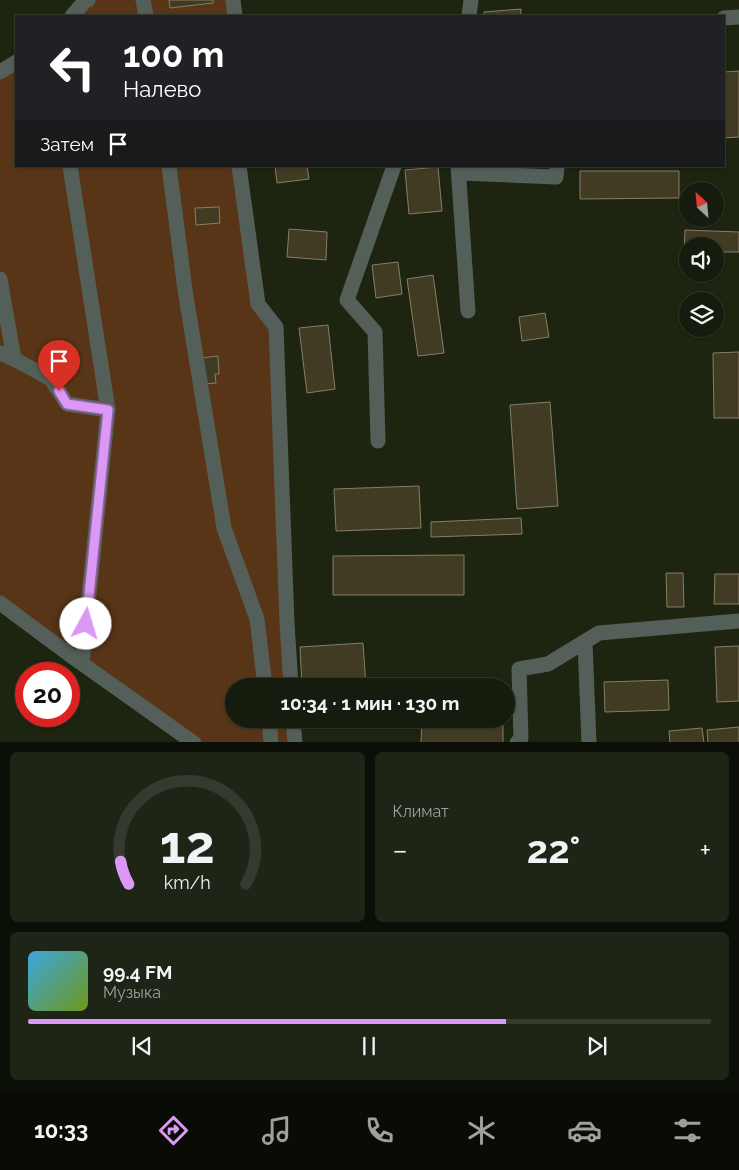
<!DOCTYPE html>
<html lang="ru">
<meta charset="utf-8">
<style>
body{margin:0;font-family:Raleway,sans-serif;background:#1f2516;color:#f1f3f6;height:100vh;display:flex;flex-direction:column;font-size:19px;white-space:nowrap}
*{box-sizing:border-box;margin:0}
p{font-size:16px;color:#9ea19d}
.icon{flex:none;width:28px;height:28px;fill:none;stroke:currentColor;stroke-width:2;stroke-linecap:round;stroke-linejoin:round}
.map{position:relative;height:742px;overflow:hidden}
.drawer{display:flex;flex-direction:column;gap:10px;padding:10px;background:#0c0f07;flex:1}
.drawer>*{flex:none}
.banner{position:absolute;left:15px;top:15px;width:710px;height:152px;border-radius:0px;box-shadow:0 1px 4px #0004,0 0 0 1px #353a2e;background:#202124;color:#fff;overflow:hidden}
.needle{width:32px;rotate:334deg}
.fabs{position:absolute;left:679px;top:182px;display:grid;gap:10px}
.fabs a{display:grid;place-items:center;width:45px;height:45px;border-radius:50%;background:#161c0d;box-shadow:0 1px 4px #0004,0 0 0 1px #353a2e;font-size:25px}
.speed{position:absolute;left:15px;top:662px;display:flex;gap:10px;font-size:25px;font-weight:700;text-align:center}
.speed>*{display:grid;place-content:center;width:65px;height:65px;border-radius:50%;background:#161c0d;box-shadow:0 1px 4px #0004,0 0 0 1px #353a2e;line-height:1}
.speed .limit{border:8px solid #d22;background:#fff;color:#111}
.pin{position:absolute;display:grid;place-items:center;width:42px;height:42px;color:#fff;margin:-51px -21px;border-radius:50% 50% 50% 0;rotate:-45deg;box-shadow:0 0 5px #0007}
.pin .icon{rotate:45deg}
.me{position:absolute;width:55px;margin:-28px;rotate:6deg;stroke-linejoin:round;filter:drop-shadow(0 0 4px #0008)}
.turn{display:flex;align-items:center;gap:18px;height:105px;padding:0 25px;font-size:22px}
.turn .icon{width:65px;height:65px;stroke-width:2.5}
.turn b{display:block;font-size:35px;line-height:42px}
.then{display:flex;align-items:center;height:48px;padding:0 25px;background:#0003;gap:10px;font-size:19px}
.big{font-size:38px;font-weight:700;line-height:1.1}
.drawer .tile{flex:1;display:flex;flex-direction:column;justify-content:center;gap:8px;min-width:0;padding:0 18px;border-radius:8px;background:#1f2516}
.drawer .dial{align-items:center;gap:0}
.dial svg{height:130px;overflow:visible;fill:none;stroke:#353a2e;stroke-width:7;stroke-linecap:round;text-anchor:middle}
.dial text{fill:#f1f3f6;stroke:none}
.song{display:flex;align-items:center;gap:15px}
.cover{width:60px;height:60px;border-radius:8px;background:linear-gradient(135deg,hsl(200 70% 55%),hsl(80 70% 35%))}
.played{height:5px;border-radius:2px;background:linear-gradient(90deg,#db99f5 70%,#353a2e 70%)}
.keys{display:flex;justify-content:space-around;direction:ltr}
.heat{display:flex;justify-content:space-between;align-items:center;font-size:28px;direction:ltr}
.drawer .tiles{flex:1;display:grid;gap:10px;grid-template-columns:1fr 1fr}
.tile:last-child{grid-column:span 2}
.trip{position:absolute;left:225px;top:678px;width:290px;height:50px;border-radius:25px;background:#161c0d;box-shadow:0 1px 4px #0004,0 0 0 1px #353a2e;font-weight:700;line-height:50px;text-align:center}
.dock{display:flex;height:80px;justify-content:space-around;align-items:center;background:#090b05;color:#9ea19d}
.dock .icon{width:35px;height:35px}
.dock .selected{color:#db99f5}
.dock b{font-size:22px;color:#f1f3f6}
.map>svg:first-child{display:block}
.green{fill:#593517}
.building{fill:#423b24;stroke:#867e66}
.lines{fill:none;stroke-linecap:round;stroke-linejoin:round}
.minor{stroke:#545f59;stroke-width:15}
.route-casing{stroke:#8e639f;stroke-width:12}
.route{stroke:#db99f5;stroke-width:9}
</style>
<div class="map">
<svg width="739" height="743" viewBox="0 0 739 743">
<rect width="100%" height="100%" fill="#1d2511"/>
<g class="green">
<polygon points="88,0 233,0 235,16 72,16"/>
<polygon points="16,62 16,166 239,166 258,304 276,327 291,686 234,686 234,719 293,719 295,742 194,742 0,603 0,72"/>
</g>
<g class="building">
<polygon points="169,0 213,0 213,3 170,8"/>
<polygon points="521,9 521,16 484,16 484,12"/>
<polygon points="739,71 739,137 724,138 724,72"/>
<polygon points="275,166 307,166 309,179 277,183"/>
<polygon points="438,167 442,211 409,214 405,170"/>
<polygon points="580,171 679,171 679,198 580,199"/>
<polygon points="219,207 220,223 196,225 195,208"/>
<polygon points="289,229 327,232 326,260 287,257"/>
<polygon points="685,230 739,232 739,252 715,252 715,246 688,246 688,251 684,251"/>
<polygon points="398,262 402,294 376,298 372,265"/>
<polygon points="433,275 444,353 418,356 407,279"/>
<polygon points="545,313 549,337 522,341 519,317"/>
<polygon points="328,325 335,389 307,393 299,328"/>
<polygon points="739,352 739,418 714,418 713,353"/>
<polygon points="218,356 219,374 215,374 216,383 204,384 201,358"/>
<polygon points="550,402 558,506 517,509 510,405"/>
<polygon points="419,486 421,528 336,531 334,489"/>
<polygon points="521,518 522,534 431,537 431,522"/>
<polygon points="464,555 464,595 333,595 333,556"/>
<polygon points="666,573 683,573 684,607 667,607"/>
<polygon points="715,574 739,574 739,604 714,604"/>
<polygon points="363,643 366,686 302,686 300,647"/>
<polygon points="739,646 739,701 717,702 715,647"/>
<polygon points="668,680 669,710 605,712 604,682"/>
<polygon points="422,719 503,719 503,743 421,743"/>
<polygon points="739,727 739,743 708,743 707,730"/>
<polygon points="702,728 704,743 670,743 669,731"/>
</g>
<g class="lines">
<g class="minor">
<polyline points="143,0 146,16"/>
<polyline points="233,0 235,16"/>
<polyline points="72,16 85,1 88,0"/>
<polyline points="469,16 471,0"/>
<polyline points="724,18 739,17"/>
<polyline points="0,72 16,62"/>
<polyline points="70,166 108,410 82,663"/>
<polyline points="169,166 185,290 224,528 257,619 265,686"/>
<polyline points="239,166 258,304 276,327 287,623 291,686"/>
<polyline points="458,166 468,311"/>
<polyline points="459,173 556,177 557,166"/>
<polyline points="0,279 14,359"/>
<polyline points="0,353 14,359 51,379 67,404 108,410"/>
<polyline points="378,441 375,332 347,300 394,166"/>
<polyline points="0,603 74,658 194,743"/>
<polyline points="585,642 589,743"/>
<polyline points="269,719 271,743"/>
<polyline points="293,719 295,743"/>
<polyline points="517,743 521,738 519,669 548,664 599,633 739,621"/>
</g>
</g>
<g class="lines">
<g class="route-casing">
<polyline id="route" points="59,391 67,404 108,410 86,624"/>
</g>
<use href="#route" class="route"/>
</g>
</svg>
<div class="fabs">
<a><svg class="needle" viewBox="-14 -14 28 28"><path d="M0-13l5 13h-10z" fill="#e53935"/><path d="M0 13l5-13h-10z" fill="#9ea19d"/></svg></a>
<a><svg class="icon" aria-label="sound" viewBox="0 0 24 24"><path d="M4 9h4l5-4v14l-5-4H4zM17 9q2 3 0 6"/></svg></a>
<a><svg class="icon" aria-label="layers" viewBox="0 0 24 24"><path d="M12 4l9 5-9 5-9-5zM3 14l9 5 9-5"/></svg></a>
</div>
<div class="speed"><div class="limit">20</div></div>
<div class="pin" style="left:59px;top:391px;background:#d93025"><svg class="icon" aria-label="arrive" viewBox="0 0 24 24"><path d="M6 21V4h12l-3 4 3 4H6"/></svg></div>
<svg class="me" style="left:86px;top:624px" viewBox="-20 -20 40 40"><circle r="19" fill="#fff"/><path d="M0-13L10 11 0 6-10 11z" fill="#db99f5"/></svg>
<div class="trip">10:34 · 1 мин · 130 m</div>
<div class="banner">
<div class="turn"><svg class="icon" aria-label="left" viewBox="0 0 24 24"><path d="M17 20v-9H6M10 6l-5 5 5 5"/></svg><div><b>100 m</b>Налево</div></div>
<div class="then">Затем<svg class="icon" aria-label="arrive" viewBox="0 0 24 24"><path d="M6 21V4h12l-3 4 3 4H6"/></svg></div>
</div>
</div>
<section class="drawer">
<div class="tiles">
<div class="tile dial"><svg viewBox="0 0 100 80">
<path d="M14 69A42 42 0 1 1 86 69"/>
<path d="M14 69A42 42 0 0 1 9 55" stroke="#db99f5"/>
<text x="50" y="56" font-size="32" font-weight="700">12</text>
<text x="50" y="72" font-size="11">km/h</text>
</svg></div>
<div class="tile"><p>Климат</p>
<div class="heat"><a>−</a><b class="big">22°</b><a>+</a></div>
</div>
<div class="tile">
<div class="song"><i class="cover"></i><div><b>99.4 FM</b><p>Музыка</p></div></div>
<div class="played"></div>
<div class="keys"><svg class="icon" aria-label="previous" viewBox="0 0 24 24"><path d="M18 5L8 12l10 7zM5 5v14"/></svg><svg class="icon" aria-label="pause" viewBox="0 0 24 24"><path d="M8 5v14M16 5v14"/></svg><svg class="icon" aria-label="next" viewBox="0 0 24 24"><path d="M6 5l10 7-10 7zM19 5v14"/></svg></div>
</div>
</div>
</section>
<nav class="dock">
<b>10:33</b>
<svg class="icon selected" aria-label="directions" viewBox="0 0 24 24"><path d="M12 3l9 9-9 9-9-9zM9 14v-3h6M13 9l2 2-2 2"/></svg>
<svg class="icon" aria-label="music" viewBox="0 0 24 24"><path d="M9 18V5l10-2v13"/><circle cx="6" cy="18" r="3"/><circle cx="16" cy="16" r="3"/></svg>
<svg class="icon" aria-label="phone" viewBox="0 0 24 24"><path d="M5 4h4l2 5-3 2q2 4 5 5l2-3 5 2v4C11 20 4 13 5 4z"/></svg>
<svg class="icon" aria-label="climate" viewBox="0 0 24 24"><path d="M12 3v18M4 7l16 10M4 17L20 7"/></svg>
<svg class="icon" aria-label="car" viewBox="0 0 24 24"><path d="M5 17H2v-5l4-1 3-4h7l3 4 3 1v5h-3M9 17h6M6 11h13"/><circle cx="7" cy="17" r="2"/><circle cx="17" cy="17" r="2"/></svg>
<svg class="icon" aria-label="filters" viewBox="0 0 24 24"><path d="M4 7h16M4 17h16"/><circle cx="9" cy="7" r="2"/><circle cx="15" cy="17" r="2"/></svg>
</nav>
